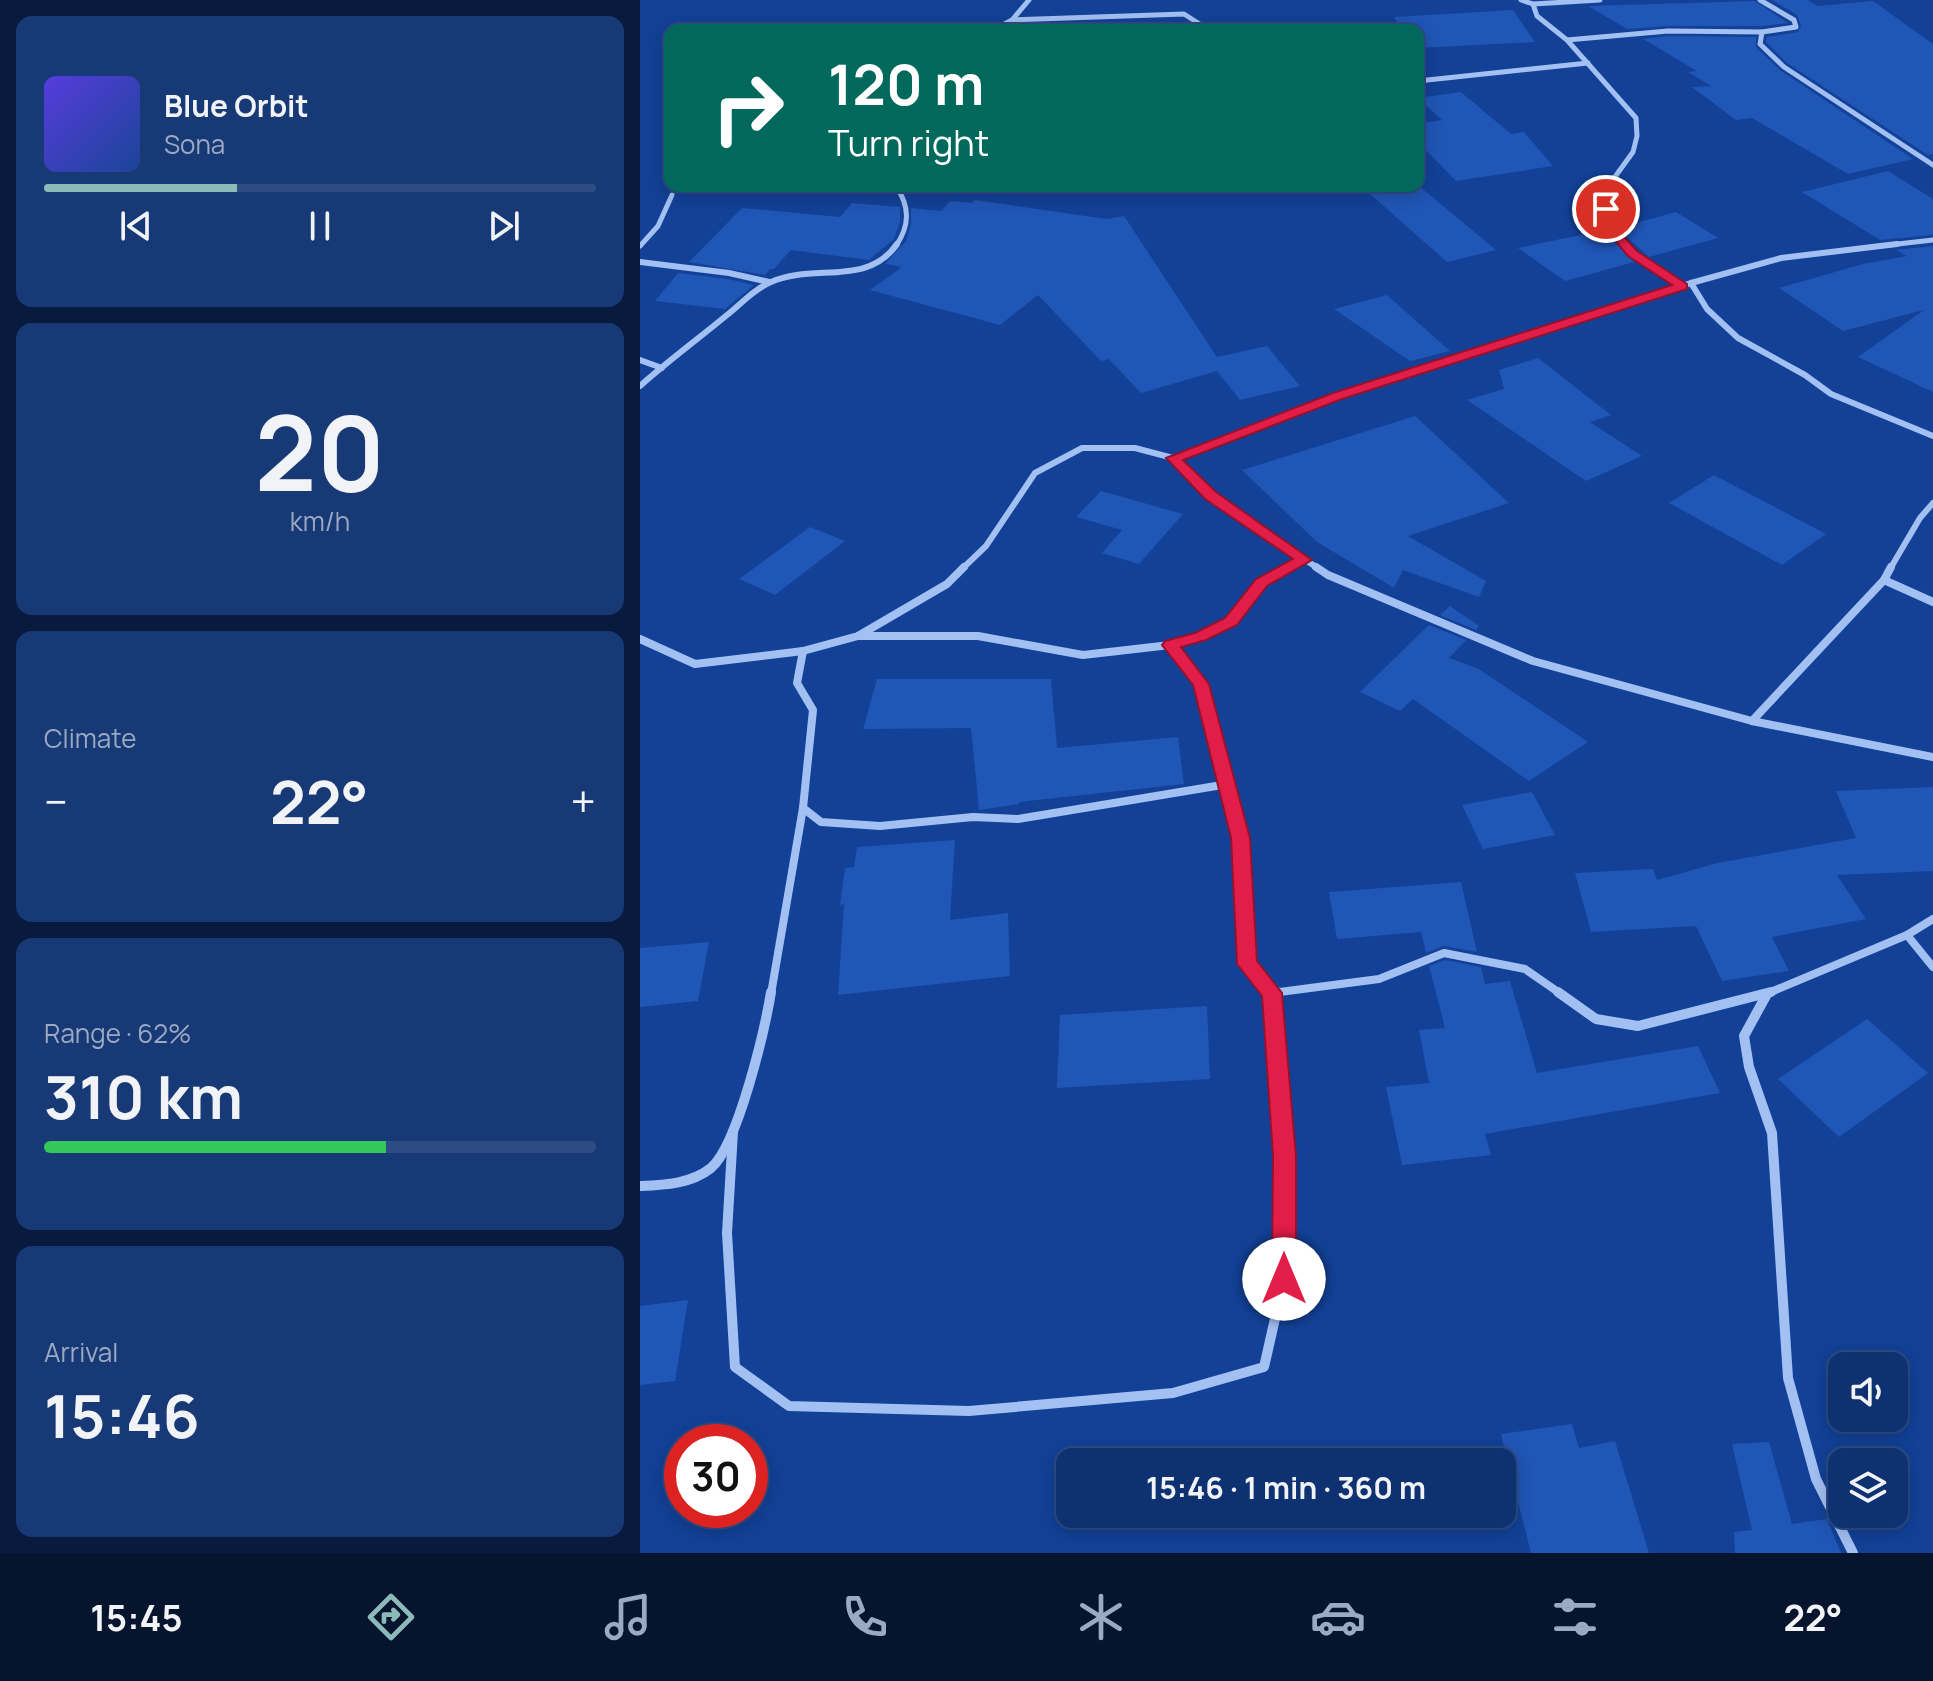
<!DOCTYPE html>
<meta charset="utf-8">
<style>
body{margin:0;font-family:Manrope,sans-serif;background:#173976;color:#f1f3f6;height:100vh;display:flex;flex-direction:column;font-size:30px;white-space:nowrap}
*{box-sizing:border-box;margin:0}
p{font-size:26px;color:#9ba9c3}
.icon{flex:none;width:44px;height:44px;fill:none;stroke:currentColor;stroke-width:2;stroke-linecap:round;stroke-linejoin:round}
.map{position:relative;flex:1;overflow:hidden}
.sheet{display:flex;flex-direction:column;gap:16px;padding:16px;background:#081b3e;width:640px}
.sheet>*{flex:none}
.guide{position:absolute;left:24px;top:24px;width:760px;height:168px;border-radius:16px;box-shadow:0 4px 20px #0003,0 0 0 2px #2e4c84;background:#00695c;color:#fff;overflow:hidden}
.buttons{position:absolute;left:1188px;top:1352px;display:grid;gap:16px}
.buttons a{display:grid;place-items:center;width:80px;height:80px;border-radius:16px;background:#0e3171;box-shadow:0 4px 20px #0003,0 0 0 2px #2e4c84;font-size:40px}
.speed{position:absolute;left:24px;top:1424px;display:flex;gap:16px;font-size:40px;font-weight:700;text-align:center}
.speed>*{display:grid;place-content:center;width:104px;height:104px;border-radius:50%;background:#0e3171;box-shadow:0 4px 20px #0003,0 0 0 2px #2e4c84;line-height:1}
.speed .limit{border:12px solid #d22;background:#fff;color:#111}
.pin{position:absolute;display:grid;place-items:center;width:68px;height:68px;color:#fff;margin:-34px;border:4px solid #fff;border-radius:50%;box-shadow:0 2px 8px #0007}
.me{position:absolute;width:88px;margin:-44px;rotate:0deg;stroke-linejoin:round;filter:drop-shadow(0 0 6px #0008)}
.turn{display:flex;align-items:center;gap:28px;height:168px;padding:0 32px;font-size:36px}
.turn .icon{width:104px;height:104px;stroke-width:2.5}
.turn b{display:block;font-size:56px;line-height:68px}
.big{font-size:60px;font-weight:700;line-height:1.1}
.sheet .tile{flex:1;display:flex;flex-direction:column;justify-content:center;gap:12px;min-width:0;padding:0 28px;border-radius:16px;background:#173976}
.sheet .dial{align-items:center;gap:0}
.dial b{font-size:104px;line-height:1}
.song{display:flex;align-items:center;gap:24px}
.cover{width:96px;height:96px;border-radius:12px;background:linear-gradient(135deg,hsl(250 70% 55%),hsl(220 70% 35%))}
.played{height:8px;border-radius:4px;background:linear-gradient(90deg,#8bbbb9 35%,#2e4c84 35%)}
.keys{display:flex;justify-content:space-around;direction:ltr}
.heat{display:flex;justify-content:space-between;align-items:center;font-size:44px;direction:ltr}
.charge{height:12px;border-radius:6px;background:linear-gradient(90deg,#34c759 62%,#2e4c84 0)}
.trip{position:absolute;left:416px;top:1448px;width:460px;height:80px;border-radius:16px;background:#0e3171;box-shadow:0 4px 20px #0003,0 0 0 2px #2e4c84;font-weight:700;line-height:80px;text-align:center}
.dock{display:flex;height:128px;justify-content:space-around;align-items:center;background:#06142d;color:#9ba9c3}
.dock .icon{width:56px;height:56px}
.dock .active{color:#8bbbb9}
.dock b{font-size:36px;color:#f1f3f6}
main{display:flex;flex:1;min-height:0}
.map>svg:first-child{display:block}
.building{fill:#2056b6}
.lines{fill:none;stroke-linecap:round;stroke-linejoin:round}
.minor-far3{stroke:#a3c0f3;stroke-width:5}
.minor-far2{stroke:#a3c0f3;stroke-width:6}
.minor-far1{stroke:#a3c0f3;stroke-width:8}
.minor{stroke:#a3c0f3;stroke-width:10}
.route{fill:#e11d48;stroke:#92132f;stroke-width:2}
</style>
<main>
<section class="sheet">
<div class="tile">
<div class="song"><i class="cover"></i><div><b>Blue Orbit</b><p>Sona</p></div></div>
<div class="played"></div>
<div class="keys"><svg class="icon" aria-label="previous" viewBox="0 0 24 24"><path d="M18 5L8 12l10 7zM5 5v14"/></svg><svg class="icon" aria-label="pause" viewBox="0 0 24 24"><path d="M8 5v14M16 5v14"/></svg><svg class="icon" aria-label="next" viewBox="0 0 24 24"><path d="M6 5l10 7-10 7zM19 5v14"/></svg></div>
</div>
<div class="tile dial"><b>20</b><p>km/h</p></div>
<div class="tile"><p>Climate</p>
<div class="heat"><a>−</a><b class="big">22°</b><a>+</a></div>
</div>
<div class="tile"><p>Range · 62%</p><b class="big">310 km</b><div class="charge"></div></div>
<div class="tile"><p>Arrival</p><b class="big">15:46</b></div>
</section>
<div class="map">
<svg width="1293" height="1553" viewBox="0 0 1293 1553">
<rect width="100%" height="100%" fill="#124197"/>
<g class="building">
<polygon points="1132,0 1168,0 1177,6 1233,1 1293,44 1293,154 1288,155 1147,63 1126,42 1127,37 1158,32 1161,25 1157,15"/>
<polygon points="1115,1 1148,23 1122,26 1028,26 987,29 948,6"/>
<polygon points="873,10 895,42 778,48 778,30 762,30 754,17"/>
<polygon points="1028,36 1116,37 1116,47 1141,71 1273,159 1208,174 1112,118 1096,120 1052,87 1071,86 1048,72 1057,71 1003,39"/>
<polygon points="821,92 871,134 884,132 913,166 816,181 778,142 778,124 802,120 778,98"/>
<polygon points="1248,171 1293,199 1293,235 1240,240 1162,192"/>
<polygon points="721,186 779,186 856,250 807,262"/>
<polygon points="335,200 467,219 484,216 577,357 627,346 660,386 600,400 577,371 501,393 469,359 461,361 398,295 360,325 230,290 262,267 245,264 266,241 271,224 271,208 301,211 310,201 332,203"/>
<polygon points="212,203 260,207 260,222 254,239 229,260 151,250 134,269 130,269 125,275 49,262 102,208 200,217"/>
<polygon points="1036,212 1078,238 1009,257 977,228"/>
<polygon points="964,230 994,262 925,281 878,248"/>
<polygon points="1293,246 1293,392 1218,357 1284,310 1203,331 1139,288 1223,264 1267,256 1256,250"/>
<polygon points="38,273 88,279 114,285 85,309 15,301"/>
<polygon points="747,295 810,351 770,361 694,309"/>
<polygon points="898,358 971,415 950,422 1002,456 946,481 827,400 864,389 859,370"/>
<polygon points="775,416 869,503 768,536 846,581 839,597 763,570 754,588 677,542 602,470"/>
<polygon points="1074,475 1186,534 1142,565 1029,503"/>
<polygon points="461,491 543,514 499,564 462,553 482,530 436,517"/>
<polygon points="170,527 205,541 135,595 99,579"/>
<polygon points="810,606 839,626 836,630 800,615"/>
<polygon points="789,625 826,640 809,658 837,668 948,742 889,781 773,699 760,711 720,692"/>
<polygon points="237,679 411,679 417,748 538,737 544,784 379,802 379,804 339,810 331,728 223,729"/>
<polygon points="1293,787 1293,871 1197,875 1226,919 1132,937 1149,971 1082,981 1056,926 951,932 935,873 1013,869 1017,880 1077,863 1216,838 1196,791"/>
<polygon points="892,792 915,835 843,849 822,805"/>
<polygon points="315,840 310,920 368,913 370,976 198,995 204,904 200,905 205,868 214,867 217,847"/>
<polygon points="821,882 837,952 804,946 786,953 781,932 697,939 689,892"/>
<polygon points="69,942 58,1001 0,1007 0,948"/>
<polygon points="805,960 841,967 845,984 870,981 897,1073 1058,1046 1080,1093 845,1134 851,1155 762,1165 746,1087 789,1083 779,1030 805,1028 789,966"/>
<polygon points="567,1006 570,1079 417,1088 420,1015"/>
<polygon points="1227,1019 1288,1073 1199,1137 1138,1079"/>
<polygon points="48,1300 35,1381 0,1385 0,1306"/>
<polygon points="932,1424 939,1448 975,1441 1009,1553 891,1553 861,1434"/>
<polygon points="1129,1442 1152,1524 1187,1519 1201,1553 1095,1553 1094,1532 1112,1530 1092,1444"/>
</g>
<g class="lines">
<g class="minor-far3">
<polyline points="881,0 893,4 897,16 927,40 996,118 997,136 993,152 964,192 967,225 986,246"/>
<polyline points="893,4 960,0"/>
<polyline points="372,20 544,14 569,30"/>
<polyline points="353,30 372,20 389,0"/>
<polyline points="1122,32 1120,44 1144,67 1293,165"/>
<polyline points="927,40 1028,31 1122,32 1156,27 1154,20 1120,0"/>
<polyline points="778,81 948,63"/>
<polyline points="0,246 18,226 32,195"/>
<path d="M256 246C270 225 270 207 256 186"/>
<polyline points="1240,246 1293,240"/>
</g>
<g class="minor-far2">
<polyline points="984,244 993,254 1042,286"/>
<polyline points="0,262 89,273 129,282"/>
<polyline points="1051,283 1067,309 1098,338 1165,375 1191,394 1293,436"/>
<polyline points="0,360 22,368"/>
<path d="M0 386C28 361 58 339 87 315 101 304 114 289 131 282 173 263 228 287 257 244"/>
<polyline points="533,458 669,405 1051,283 1141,258 1257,244"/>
<polyline points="322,569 346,546 395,473 442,448 495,448 533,458 571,496 679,569"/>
<polyline points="647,569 664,560"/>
<polyline points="1250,569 1280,518 1293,503"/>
</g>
<g class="minor-far1">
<polyline points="676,567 688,575 893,661 1112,721 1293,757"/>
<polyline points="1244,580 1293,602"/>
<polyline points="219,636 338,636 443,655 530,645 561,637 591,621 621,583 651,567"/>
<polyline points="0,639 55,664 163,651 218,636 307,584 324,567"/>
<polyline points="530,645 561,684 600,838 607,964 632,994"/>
<polyline points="1112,721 1244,580 1251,567"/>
<polyline points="163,808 181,822 240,826 333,817 378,819 588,784"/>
<polyline points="1267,935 1293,967"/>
<polyline points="632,993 739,979 804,953 885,969 921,994"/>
<polyline points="131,994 163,808 173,710 157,683 163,651"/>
<polyline points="1126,994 1267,935 1293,919"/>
</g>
<g class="minor">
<polyline points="918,992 956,1019 998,1026 1131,992"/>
<polyline points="632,993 637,992"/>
<polyline points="1127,994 1104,1036 1109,1067 1132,1133 1148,1378 1176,1479 1213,1553"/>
<polyline points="93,1132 87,1233 95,1367 149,1406 329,1411 533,1393 624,1367 644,1279 645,1156 631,992"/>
<path d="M0 1186C24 1185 51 1184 71 1168 98 1145 125 1029 131 992"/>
</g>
</g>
<polygon class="route" points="962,206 970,206 973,225 997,251 1047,284 1047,289 702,399 543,460 576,492 672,560 627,586 597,625 566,640 541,647 569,684 610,838 617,961 642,993 656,1156 656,1279 653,1287 644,1290 635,1287 632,1279 633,1156 622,996 597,964 591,838 553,685 522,645 525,641 555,633 585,618 616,579 653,559 565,499 526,458 693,393 1032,285 988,256 962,225"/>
</svg>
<div class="buttons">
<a><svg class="icon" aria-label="sound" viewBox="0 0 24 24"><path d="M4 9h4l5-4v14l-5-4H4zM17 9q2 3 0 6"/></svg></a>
<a><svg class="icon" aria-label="layers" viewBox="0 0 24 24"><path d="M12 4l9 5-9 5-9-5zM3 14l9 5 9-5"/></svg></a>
</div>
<div class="speed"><div class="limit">30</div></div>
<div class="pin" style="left:966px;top:209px;background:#d93025"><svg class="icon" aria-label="arrive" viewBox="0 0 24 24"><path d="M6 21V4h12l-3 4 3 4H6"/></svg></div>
<svg class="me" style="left:644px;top:1279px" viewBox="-20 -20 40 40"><circle r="19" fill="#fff"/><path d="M0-13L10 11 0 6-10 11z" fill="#e11d48"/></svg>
<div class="trip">15:46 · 1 min · 360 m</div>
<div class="guide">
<div class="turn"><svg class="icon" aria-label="right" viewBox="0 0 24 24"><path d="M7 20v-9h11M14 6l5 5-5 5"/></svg><div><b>120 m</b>Turn right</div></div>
</div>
</div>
</main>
<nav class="dock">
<b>15:45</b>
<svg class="icon active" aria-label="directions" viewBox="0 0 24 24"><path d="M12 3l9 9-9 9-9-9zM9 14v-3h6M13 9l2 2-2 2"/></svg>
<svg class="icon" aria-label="music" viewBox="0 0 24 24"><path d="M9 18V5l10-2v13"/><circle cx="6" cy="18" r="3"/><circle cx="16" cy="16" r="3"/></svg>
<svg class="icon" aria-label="phone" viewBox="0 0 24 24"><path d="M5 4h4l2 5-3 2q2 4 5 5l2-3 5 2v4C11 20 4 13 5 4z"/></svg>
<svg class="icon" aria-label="climate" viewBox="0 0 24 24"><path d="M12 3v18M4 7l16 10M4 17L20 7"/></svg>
<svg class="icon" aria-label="car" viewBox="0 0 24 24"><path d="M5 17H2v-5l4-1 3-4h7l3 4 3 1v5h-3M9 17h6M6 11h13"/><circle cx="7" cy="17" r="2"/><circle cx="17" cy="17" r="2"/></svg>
<svg class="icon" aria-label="filters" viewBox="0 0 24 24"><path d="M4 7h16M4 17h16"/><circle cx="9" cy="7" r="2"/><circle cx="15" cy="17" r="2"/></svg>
<b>22°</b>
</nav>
